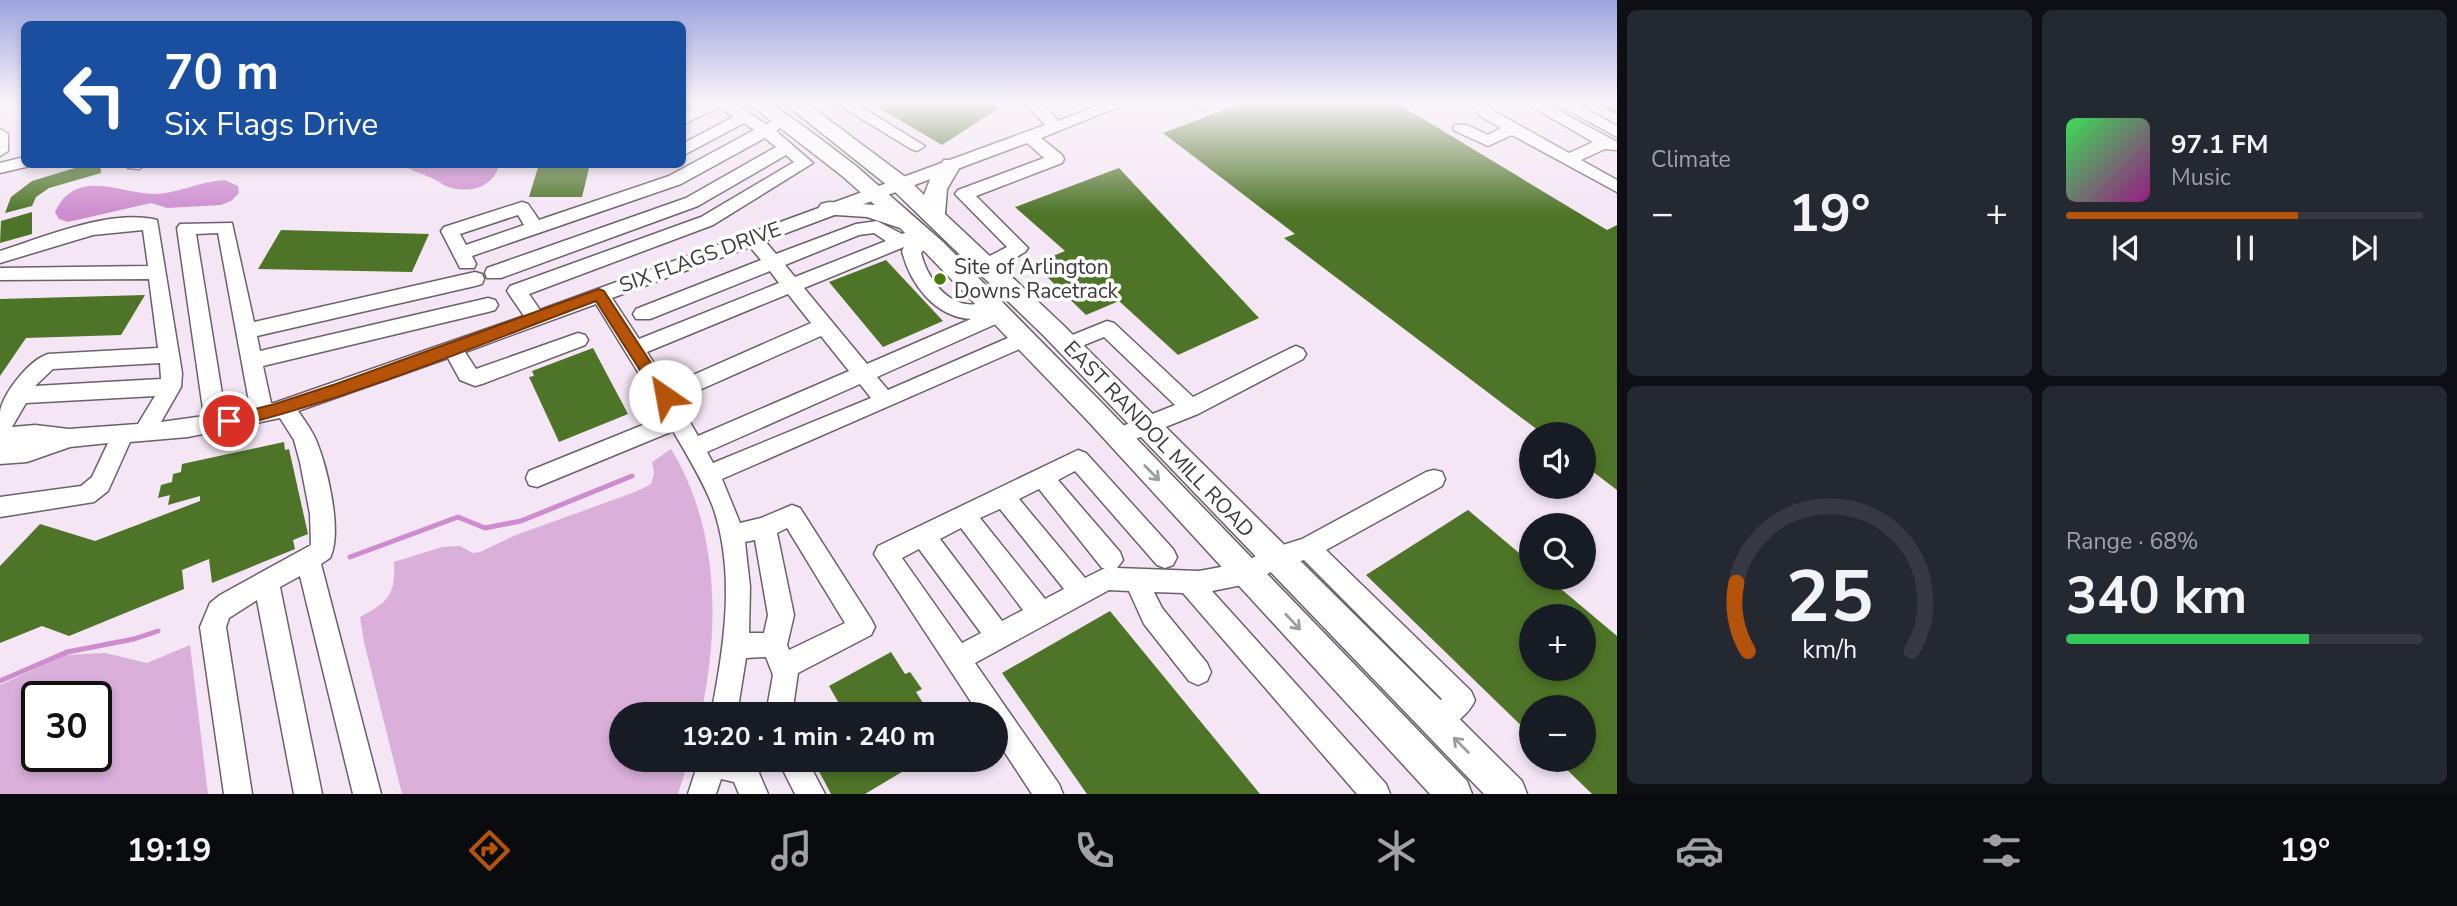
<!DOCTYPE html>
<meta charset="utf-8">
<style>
body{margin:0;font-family:"Nunito Sans",sans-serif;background:#242831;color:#f1f3f6;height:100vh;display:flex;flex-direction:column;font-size:26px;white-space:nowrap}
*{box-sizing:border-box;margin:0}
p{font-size:23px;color:#9ea1a6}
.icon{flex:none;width:38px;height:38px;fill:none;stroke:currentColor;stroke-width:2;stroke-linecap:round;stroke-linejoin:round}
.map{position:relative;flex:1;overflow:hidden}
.panel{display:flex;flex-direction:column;gap:10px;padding:10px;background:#0d0f14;width:840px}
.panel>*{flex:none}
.top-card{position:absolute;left:21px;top:21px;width:665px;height:147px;border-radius:10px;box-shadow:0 4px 10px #0003;background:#1a4fa0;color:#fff;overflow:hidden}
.fabs{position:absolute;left:1519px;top:422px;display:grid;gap:14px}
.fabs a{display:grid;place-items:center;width:77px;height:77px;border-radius:50%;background:#171b24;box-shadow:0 4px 10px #0003;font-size:35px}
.speed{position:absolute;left:21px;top:681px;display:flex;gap:14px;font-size:35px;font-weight:700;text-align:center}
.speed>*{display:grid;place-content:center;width:91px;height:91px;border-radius:50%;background:#171b24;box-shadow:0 4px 10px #0003;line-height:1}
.speed .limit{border:4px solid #111;border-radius:10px;background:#fff;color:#111}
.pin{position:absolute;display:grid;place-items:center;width:60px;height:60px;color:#fff;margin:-30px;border:4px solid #fff;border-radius:50%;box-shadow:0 2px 7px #0007}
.me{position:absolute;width:77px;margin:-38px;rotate:327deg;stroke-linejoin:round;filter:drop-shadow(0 0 5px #0008)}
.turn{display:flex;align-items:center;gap:24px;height:147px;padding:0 28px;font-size:32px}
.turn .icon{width:91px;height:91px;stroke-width:2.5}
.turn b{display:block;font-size:49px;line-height:60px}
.big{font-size:52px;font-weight:700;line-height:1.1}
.panel .tile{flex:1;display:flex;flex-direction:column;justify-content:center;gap:10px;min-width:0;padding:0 24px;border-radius:10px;background:#242831}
.panel .dial{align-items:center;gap:0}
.dial svg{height:182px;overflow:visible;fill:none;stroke:#363941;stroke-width:7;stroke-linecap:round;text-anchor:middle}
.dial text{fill:#f1f3f6;stroke:none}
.song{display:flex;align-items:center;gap:21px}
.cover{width:84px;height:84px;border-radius:10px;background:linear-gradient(135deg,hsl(130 70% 55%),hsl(310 70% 35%))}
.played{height:7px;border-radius:4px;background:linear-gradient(90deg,#b45309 65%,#363941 65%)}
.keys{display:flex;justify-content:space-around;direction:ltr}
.heat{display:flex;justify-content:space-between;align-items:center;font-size:38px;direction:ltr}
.charge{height:10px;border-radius:5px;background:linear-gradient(90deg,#34c759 68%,#363941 0)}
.panel .tiles{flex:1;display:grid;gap:10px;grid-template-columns:repeat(2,1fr)}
.trip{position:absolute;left:609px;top:702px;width:399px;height:70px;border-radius:35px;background:#171b24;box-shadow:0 4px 10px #0003;font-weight:700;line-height:70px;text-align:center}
.menu{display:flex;height:112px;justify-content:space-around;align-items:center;background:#090b0e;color:#9ea1a6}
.menu .icon{width:49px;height:49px}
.menu .on{color:#b45309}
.menu b{font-size:32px;color:#f1f3f6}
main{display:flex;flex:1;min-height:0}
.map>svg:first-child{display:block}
.green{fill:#dab0db;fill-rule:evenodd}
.water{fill:#cc8cce}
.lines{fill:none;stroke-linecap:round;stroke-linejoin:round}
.stream{stroke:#cc8cce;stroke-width:5}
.building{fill:#4d7427;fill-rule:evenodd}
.minor-casing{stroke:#6c606c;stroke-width:3}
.major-casing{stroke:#6c606c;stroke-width:3}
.minor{fill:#fff;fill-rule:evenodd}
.major{fill:#fff;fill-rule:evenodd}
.oneway{stroke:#9e9c9e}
.route{fill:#b45309;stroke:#753606;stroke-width:2}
.poi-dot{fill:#497b07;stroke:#fff;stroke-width:2.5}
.labels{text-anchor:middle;stroke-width:7;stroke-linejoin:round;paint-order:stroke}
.street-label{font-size:21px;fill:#3e393e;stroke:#fff}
.poi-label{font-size:21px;fill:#3e393e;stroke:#fff;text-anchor:start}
</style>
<main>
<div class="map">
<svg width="1617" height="794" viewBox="0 0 1617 794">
<rect width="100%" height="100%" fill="#f4e6f4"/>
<g class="green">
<path d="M671 449C719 527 720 627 701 714H621V760H689L678 794H402L364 642 360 617C390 601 395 595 394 562L442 547 460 546 473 553 480 552 516 535 635 492 651 484 654 473 652 462Z"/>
<path d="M190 645 208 794H0V685L65 655 105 653 147 663ZM37 696H96V756H37Z"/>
</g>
<g class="water">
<path d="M404 165H499C494 187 470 194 449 187 442 185 436 179 429 177 420 173 411 171 404 165Z"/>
<path d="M225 180 238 186 239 193 231 201 221 205 167 208 151 203 68 222 59 219 55 212C76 167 119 193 154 194 177 194 200 181 225 180Z"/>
</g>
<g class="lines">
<g class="stream">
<polyline points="350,557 458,517 485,528 521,521 632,476"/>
<polyline points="0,681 67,652 134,639 158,631"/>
</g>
</g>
<g class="building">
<polygon points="869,102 988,102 999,108 942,145"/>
<polygon points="1245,102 1395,102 1607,230 1617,225 1617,490 1584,465 1584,434 1543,434 1284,238 1295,234 1163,133"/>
<polygon points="1594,102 1617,102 1617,115"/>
<polygon points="88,164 100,164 101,173 49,188 36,197 32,206 5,213 11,197 32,181"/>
<polygon points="539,164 590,164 582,197 529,197"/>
<polygon points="1119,168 1259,318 1178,355 1119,301 1086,315 1034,264 1065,251 1015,207"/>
<polygon points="32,212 32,234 0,243 1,221"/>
<polygon points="281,230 429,234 412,272 258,269"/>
<polygon points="886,260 943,321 883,347 829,282"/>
<polygon points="145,295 121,335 26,338 0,376 0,299"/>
<polygon points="593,348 628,414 559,442 529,377 534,376 532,371"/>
<polygon points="284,442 285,450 289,449 308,534 293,540 295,549 212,583 209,559 182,570 184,589 69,636 42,626 0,643 0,566 40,524 95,541 200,501 200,496 168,505 170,495 158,498 161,485 172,482 173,474 181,472 182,464"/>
<path d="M1468 510 1531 563V578H1548L1617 636V794H1592L1557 760H1584V707H1531V735L1366 575ZM1531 616H1584V668H1531Z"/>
<polygon points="1110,611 1260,794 1087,794 1002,673"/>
<polygon points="891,652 905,674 910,672 922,689 916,692 930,714 845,714 829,686"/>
<polygon points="813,760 922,760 865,794 831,794"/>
</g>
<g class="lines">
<g class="minor-casing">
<g id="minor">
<path d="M704 102H732L766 124 776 120 782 122 784 125 776 131 813 163 713 225 529 294 540 310 1045 125 1025 102H1041L1058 121 1107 102H1130L1041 138 1062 155 1064 159 1062 163 976 196 1028 248 1025 252C1012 259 994 275 978 270L976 266 978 262 1007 247 955 194 958 190 1044 158 1027 143 765 241 776 254 856 224 877 221 902 234C916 229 925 226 934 239L921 253C926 274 943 301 966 304 976 306 984 301 994 301 1001 301 1007 309 1010 314L1007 319 877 377 888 390 1017 334 1024 332 1031 334 1034 339 1031 344 722 479 740 523 761 518 792 505 800 508 871 619 875 627 871 635 798 673 792 714H766L773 675 766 657 746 658 737 714H711C724 648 736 573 713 507 703 481 687 455 673 431L537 487 529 485 526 478 529 471 665 416 596 304 465 352 476 369 578 333 585 335 588 340 585 345 482 384 475 386 460 380 448 358 298 411C305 421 311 429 316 440 327 466 343 532 330 558L321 564 381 794H353L300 576 280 587 322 794H294L257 600 229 618 226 627 252 794H224L200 627 210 603 220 595 311 545 310 514 300 462 294 440 280 418 188 437 130 442 108 491 94 502 0 517V497L81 486 92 477 108 443 70 447 27 462 0 464V446L29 443 0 446C0 435 0 423 0 412 3 393 29 360 48 354L158 348 149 279 0 280V268L148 266 143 230 93 235 0 263V251C44 237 112 208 157 220L182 373 181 387 161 422 204 416 177 228 180 224 232 223 254 322 475 272 482 274 484 279 482 284 475 286 257 336 260 351 488 298 495 300 498 305 495 310 488 312 263 366 271 403H274L524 316 507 291 510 286 701 217 794 162 786 155 698 206 501 278H487L485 273 487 268 686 198 776 147 765 138 681 184 472 256 476 264 474 268H460L441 231 444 227 522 202 528 204 539 220 669 176 754 130 744 123 682 156V144L733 117 719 107 682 125V114ZM518 215 524 225 466 245 460 234ZM218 233 250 407 225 412 196 234ZM874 233 886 241 795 277 785 265 859 235ZM750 247 761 260 636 309 633 314 636 319H650L770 271 779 283 639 339 612 298ZM904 247 902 251C910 284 935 317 971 319L867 364 804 288ZM788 294 811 323 668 386 647 352ZM821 336 849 371 698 436 677 400ZM160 363 161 379 35 386 53 369ZM860 384 871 398 713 463 707 452ZM155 396 138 424 69 429 35 425 12 427 26 403ZM787 528 845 623 789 650 787 645 794 615 777 533ZM755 540 768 615 764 633H749L750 587 745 542Z"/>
<polygon points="834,102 853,102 925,146 917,151 911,149"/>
<polygon points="1187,102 1217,102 1202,110"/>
<polygon points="1477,102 1493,102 1490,107 1492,110 1569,153 1593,142 1524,102 1543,102 1617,142 1617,150 1605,149 1581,160 1617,180 1617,192 1512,135 1488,146 1455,131 1453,128 1455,125 1467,125 1488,135 1501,128 1480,116 1474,106"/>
<polygon points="1574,102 1617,126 1617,137 1555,103"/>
<polygon points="0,129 8,134 8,151 0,156"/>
<polygon points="24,157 24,164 30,166 0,173 0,163"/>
<polygon points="126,164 147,164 139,169 128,168"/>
<polygon points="1107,321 1114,323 1193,397 1289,349 1296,346 1303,349 1306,354 1303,359 1198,414 1118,446 1110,443 1107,437 1110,431 1175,405 1104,337 1067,352 1060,350 1057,345 1060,340"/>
<path d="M1078 450 1086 453 1173 549 1177 557 1173 565 1165 568 1157 565 1075 471 1058 480 1120 552 1123 560 1117 568 1199 571 1243 563 1267 550 1302 539 1426 472 1434 470 1442 472 1445 479 1442 486 1326 550 1471 691 1475 700C1469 715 1451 727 1436 734L1426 730 1422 720 1426 710 1442 699 1304 560 1281 567 1247 584 1212 591 1386 784 1390 794H1357L1183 593 1154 592 1162 608 1207 663 1211 672 1207 681 1198 685 1189 681 1144 624 1129 591 1109 590 975 663 1059 784 1063 794H1032L996 739V714H979L874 554 878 546ZM1039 489 1102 568H1105L1085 578 1019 499ZM1000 509 1064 589 1045 599 980 518ZM961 528 1023 610 1002 621 940 539ZM919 549 981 633 962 643 902 558Z"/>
<polygon points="699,760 765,760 759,773 768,794 739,794 734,782 721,779 716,794 688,794"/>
<polygon points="778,760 807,760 825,794 795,794"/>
</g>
</g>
<g class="major-casing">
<g id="major">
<polygon points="747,102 769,102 810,131 856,166 943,242 1104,405 1467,781 1472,794 1430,794 1086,419 926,253 900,228 867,217 821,214 818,209 821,204 829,202 875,205 841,175"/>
<polygon points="783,102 805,102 908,179 924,195 931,177 944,160 958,160 961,165 947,189 945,214 1062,324 1522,781 1527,794 1484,794 1044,336 892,189"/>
</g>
</g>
<use href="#minor" class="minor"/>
<use href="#major" class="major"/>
</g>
<defs><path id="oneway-shaft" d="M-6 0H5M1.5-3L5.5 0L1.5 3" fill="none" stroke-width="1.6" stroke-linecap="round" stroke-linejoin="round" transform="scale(1.75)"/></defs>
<g class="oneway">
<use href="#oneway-shaft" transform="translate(1152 473) rotate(46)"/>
<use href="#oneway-shaft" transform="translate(1293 622) rotate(47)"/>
<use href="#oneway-shaft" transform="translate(1461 745) rotate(-135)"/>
</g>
<linearGradient id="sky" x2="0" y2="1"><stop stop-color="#9da4de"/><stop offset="0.48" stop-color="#faf4fa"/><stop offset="1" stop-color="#faf4fa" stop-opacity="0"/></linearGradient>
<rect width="1617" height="214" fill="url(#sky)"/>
<path class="route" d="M599 289 604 291 670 392 673 396 670 400H659L596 301C475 346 354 398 229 428L221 421 223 417 275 404 336 384Z"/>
<circle class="poi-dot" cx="940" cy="279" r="7"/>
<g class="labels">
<g class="street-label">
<text transform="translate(700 257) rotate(-20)" y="7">SIX FLAGS DRIVE</text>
<text transform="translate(1159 439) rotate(46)" y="7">EAST RANDOL MILL ROAD</text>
</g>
<g class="poi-label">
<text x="954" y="274">Site of Arlington<tspan x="954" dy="24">Downs Racetrack</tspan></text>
</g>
</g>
</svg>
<div class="fabs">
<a><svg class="icon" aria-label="sound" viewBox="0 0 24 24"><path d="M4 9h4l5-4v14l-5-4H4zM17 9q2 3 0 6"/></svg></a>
<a><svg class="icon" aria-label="search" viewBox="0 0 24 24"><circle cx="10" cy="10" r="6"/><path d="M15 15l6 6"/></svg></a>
<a>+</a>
<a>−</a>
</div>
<div class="speed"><div class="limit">30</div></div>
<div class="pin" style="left:229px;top:421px;background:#d93025"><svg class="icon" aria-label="arrive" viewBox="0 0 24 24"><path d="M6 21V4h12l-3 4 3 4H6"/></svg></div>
<svg class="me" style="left:665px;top:396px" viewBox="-20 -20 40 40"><circle r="19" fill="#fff"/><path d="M0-13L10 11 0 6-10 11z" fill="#b45309"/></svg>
<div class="trip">19:20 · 1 min · 240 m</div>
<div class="top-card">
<div class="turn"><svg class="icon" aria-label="left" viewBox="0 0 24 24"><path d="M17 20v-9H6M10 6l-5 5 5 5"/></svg><div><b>70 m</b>Six Flags Drive</div></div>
</div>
</div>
<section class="panel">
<div class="tiles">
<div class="tile"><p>Climate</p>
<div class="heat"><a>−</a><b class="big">19°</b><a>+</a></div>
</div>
<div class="tile">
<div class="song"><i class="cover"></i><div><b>97.1 FM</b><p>Music</p></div></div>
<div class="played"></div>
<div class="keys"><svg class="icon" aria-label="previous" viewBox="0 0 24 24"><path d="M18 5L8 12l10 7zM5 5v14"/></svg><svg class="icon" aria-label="pause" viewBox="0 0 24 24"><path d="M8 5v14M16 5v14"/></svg><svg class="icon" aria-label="next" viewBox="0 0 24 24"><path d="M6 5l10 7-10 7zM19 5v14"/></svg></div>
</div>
<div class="tile dial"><svg viewBox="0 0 100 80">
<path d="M14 69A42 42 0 1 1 86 69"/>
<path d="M14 69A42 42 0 0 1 9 39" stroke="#b45309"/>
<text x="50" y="56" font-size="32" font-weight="700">25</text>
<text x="50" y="72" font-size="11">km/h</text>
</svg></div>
<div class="tile"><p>Range · 68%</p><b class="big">340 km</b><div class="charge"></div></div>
</div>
</section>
</main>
<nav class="menu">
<b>19:19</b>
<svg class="icon on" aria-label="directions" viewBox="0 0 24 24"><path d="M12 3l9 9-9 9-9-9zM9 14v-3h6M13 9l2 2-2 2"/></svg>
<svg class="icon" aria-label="music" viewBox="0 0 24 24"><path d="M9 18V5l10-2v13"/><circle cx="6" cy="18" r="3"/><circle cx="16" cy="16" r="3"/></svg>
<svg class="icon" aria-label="phone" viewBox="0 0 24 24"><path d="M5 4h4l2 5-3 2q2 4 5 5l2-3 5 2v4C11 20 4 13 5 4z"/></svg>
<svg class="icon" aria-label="climate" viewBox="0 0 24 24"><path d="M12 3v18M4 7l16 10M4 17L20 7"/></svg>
<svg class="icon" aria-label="car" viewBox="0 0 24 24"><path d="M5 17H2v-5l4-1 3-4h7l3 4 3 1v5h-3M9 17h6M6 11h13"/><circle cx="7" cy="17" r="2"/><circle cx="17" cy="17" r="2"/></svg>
<svg class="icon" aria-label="filters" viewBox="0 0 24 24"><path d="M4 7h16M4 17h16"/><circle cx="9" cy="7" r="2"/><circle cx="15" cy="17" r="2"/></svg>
<b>19°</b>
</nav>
